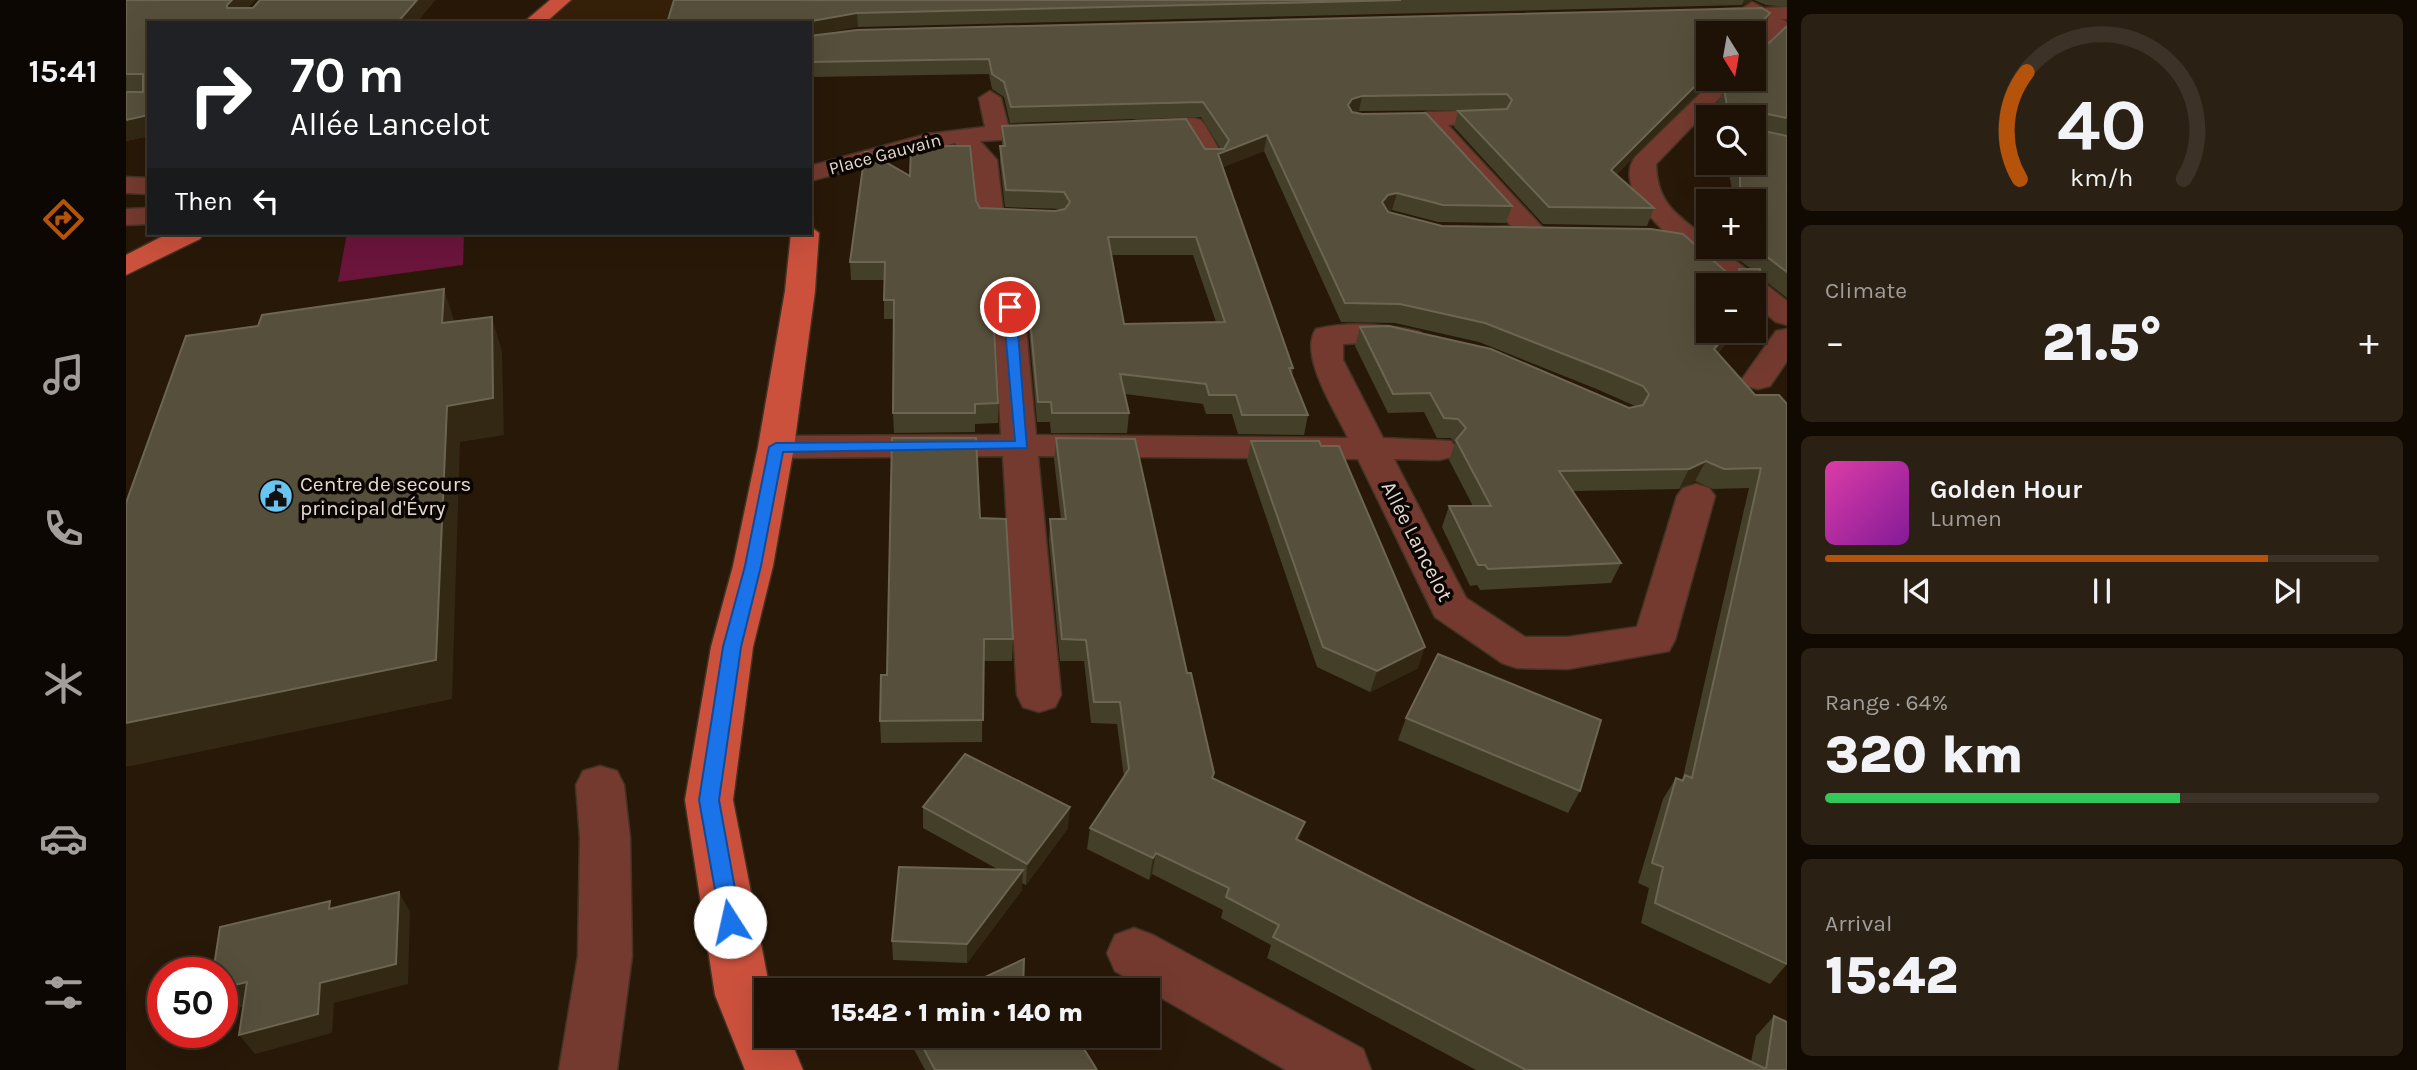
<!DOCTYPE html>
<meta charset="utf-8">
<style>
body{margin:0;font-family:Karla,sans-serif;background:#2b2014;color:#f1f3f6;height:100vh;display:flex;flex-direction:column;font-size:26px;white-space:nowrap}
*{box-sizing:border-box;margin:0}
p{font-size:23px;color:#a19e9b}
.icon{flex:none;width:38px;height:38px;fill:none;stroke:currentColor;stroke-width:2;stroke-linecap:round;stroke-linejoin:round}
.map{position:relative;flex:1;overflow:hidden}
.sheet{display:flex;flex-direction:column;gap:14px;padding:14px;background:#100a03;width:630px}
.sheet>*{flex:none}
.top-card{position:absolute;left:21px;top:21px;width:665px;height:214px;border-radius:0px;box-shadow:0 7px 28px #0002,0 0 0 2px #3c3228;background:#202124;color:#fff;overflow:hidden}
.needle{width:46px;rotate:169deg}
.buttons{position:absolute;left:1570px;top:21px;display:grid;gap:14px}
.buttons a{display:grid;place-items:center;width:70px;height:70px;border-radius:0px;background:#1e1206;box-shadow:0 7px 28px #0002,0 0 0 2px #3c3228;font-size:35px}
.speed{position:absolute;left:21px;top:957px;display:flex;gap:14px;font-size:35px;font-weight:700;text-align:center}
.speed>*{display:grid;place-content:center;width:91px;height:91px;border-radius:50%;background:#1e1206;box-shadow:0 7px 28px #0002,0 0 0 2px #3c3228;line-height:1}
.speed .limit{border:10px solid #d22;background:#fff;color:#111}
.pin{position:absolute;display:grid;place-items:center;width:60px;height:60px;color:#fff;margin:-30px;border:4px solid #fff;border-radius:50%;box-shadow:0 2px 7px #0007}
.me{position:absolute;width:77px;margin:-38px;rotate:350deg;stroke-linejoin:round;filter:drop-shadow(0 0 5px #0008)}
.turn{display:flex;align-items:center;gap:24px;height:147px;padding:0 28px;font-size:32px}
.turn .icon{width:91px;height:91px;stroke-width:2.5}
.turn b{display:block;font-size:49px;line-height:60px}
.then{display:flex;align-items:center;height:66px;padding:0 28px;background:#0003;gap:14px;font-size:26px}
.big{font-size:52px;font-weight:800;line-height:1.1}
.sheet .tile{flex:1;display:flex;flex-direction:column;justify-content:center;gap:10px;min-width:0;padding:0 24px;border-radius:10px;background:#2b2014}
.sheet .dial{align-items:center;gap:0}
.dial svg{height:182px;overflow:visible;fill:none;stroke:#3c3228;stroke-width:7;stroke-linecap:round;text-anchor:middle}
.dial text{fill:#f1f3f6;stroke:none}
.song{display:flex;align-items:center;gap:21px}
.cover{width:84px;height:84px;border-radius:10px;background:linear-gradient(135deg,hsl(320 70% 55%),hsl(290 70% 35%))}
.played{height:7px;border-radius:4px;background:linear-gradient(90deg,#b45309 80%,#3c3228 80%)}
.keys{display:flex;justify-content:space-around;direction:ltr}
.heat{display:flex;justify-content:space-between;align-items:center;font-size:38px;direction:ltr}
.charge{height:10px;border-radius:5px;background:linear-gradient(90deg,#34c759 64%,#3c3228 0)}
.trip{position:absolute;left:628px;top:978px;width:406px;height:70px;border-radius:0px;background:#1e1206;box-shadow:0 7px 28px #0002,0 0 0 2px #3c3228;font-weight:800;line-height:70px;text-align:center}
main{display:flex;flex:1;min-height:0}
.dock{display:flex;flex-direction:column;width:126px;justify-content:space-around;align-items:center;background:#0c0702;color:#a19e9b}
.dock .icon{width:49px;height:49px}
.dock .active{color:#b45309}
.dock b{font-size:32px;color:#f1f3f6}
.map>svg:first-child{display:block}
.built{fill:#352009}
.green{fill:#6b153c}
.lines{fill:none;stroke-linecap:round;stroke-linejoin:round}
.minor-casing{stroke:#433324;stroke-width:3}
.major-casing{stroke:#433324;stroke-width:3}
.minor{fill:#743a2f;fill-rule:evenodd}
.major{fill:#cb513d;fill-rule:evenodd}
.wall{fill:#443f29;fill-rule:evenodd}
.shaded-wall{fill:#322814}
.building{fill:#564f3b;stroke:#6c6552;stroke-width:2;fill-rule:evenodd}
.route{fill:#1a73e8;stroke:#114b97;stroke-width:2}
.labels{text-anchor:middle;stroke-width:7;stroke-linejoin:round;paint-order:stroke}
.far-street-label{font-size:18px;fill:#e6dad0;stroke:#0b0502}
.poi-label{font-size:21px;fill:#e6dad0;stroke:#0b0502;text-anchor:start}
.street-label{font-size:21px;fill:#e6dad0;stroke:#0b0502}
</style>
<main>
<nav class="dock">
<b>15:41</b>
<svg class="icon active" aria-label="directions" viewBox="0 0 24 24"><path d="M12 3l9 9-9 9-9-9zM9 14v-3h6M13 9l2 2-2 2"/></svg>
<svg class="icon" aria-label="music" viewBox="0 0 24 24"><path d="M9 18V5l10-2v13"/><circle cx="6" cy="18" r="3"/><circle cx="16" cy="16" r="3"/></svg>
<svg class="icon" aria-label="phone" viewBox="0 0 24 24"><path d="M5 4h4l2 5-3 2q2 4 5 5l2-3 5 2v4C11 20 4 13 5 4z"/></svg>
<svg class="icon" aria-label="climate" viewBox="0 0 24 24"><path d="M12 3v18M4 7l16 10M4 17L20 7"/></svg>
<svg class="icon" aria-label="car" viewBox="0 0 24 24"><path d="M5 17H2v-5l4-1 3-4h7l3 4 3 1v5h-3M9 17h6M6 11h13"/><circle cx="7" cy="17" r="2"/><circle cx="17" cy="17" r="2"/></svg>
<svg class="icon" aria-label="filters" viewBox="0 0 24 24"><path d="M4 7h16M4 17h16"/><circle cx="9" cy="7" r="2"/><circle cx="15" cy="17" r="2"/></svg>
</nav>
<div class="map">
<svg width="1661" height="1070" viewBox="0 0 1661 1070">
<rect width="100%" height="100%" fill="#281808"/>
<polygon class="built" points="445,0 1052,0 684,23 418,23"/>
<polygon class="green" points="221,233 338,233 337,265 212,282"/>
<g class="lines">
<g class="minor-casing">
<g id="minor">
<path d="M1626 2 1638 8 1661 7V19H1656L1661 22V30L1635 56 1628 58V41L1642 27C1623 15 1593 26 1583 14L1586 10 1617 8Z"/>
<path d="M1589 79H1612L1530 164C1531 205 1552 215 1582 239V247H1592L1661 301V325L1650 322 1628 304V285H1604C1576 262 1480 199 1509 157Z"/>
<polygon points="864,91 875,98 882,125 937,125 941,130 937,135 929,137 854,141 871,160 877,210 917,212 921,218 917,224 856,224 852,218 847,162 829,143 684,181 684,166 801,134 859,127 853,98"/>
<polygon points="1368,110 1376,112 1379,117 1376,122 1322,125 1418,229 1422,235 1418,241 1408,243 1355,240 1351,234 1355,228 1385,226 1291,119 1295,114 1303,112"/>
<polygon points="1067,118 1075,120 1079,125 1098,158 1095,163 1077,163 1059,132 1005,132 1001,127 1005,122 1013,120"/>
<polygon points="0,177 23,178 23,194 0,193"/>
<polygon points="23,208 23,224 0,225 0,209"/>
<path d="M883 298 894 301 898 307 910 435 1222 438C1210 412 1172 355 1190 329 1225 321 1260 324 1294 332L1299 339 1294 346 1283 348 1258 342 1217 344V360L1257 438 1325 441 1331 449 1325 457 1313 460 1268 459 1340 598 1399 637H1442L1511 627 1551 496 1557 488 1570 484 1583 488 1589 496 1549 640 1543 651 1442 669 1391 668 1376 663 1309 617 1232 459 912 456 935 695 929 707 913 712 897 707 891 695 877 456 650 458 638 454 632 447 638 440 650 436 875 435 868 307 872 301Z"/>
<polygon points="1661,329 1661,361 1644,386 1632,389 1620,386 1616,379 1650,331"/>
<polygon points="474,766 491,771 498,785 504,838 506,956 491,1070 433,1070 452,956 454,838 450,785 457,771"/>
<polygon points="1008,928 1027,935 1237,1049 1245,1070 1160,1070 989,971 981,953 989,935"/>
</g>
</g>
<g class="major-casing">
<g id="major">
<polygon points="424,0 445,0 419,23 397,23"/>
<polygon points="684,226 693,233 689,291 668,447 647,566 627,647 607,800 644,990 640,990 640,1036 663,1036 677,1070 619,1070 589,995 559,800 585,647 607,566 632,447 659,291 665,233 684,233"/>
<polygon points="43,233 78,233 74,239 0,275 0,255"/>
</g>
</g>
<use href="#minor" class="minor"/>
<use href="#major" class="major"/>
</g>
<g class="wall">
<polygon points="0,0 129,0 121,8 127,8 134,0 309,0 290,23 23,23 23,136 0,141"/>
<polygon points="548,0 1626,0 1616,5 732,27"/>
<polygon points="1628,0 1661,0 1661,7 1640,5"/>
<path d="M1644 13 1638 27 1632 34V43L1635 46 1643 43 1661 26V298L1634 277 1635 285 1639 290 1630 309 1592 353 1629 395H1653L1661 964 1644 984 1515 923 1523 888 1512 883 1537 799 1550 778 1555 780 1557 777 1623 488 1587 489 1569 481 1553 489 1446 491 1495 563 1485 583 1354 590 1351 585 1344 586 1316 527 1323 506H1347L1323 460 1329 443 1325 438H1311L1298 412 1262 413 1229 346 1234 327 1503 408 1509 406 1473 390 1353 342 1269 323 1215 322 1138 151 1097 167 1167 368 1166 375 1182 415 1178 435 1112 434 1106 414H1080L1077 404 999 394 1003 413 1001 433H925L924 422H911L901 307 895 298 884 295 871 298 867 305 872 403V423L849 424V432L768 433 767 413 768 319H758V280H725L724 262 784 176 850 201 854 208 929 211 937 209 879 207 874 162V146H876V126L1079 149H1095L1075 117 884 123 878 97 866 89 863 74 684 77V36ZM1582 33H1628V79L1598 89 1591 104 1594 117H1628V163H1601L1606 190V201H1628V247H1605V254L1625 269H1613L1609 279 1316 226 1262 212 1266 210 1312 222 1380 223 1386 206 1229 112 1233 111 1365 110 1332 111 1328 127 1417 224 1521 226 1528 208 1490 175 1586 79H1582ZM985 255H1067L1090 322 998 324Z"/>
<polygon points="930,438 1061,673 1088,773 1087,778 1173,840 1290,900 1625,1062 1630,1036 1648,1016 1661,1070 1350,1070 1141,958 1145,945 1095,918 1097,910 1026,874 1023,880 961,849 964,828 998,777 991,724 965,723 958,661 934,661 923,540 924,519 935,519 928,459"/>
<polygon points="1125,441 1292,668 1244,692 1191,667 1121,461"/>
<polygon points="854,518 887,639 886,661 857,661 856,742 755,743 754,721 761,675"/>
<polygon points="1280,718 1454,791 1442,813 1272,740"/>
<polygon points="797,807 942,828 900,885 896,883 896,890 841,963 767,960 766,941 873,870 797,828"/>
<polygon points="781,1036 950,1036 971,1070 799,1070"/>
</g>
<g class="shaded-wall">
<polygon points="106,0 129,0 107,21 101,8 101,5"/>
<polygon points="291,0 309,0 290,23 271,23"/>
<polygon points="1618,0 1626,0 1616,5"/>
<polygon points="731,13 732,27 684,36 684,23 680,23 680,22"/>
<polygon points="1644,13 1638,27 1628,39 1632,27"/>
<polygon points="1582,73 1582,79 1586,79 1478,187 1485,170"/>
<polygon points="1236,96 1233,111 1223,114 1222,105 1226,99"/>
<polygon points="23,115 23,136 0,141 0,120"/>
<polygon points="1141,135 1138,151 1090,170 1092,154"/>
<polygon points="1271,193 1266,210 1257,212 1256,202 1262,195"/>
<polygon points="884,277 884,295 871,298 865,307 866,289 872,280"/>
<polygon points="318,289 329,323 316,323"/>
<polygon points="1639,290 1630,309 1628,311 1628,304"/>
<polygon points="366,317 376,352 378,435 334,442 326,699 0,767 0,723 321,406"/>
<polygon points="1604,331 1611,331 1579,368 1588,349"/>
<polygon points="1580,461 1569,481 1553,489 1563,469"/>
<polygon points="1299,647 1292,668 1244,692 1251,671"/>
<polygon points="944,807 942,828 900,885 901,864"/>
<polygon points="1179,822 1172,843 1170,839"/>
<polygon points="1030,853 1026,874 1023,880 1027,858"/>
<polygon points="897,870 896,890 841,963 841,944"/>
<polygon points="273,892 284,912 282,984 208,1003 206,1033 129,1054 113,1035 194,983"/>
<polygon points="121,982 136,1002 99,1011 96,1007 96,988"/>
</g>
<g class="building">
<polygon points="0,0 106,0 101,5 101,8 127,8 134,0 291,0 271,23 23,23 23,115 0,120 0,92 17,92 17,74 0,74"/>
<polygon points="548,0 1275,0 731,13 680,22 680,23 541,23"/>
<path d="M1636 8 1644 13 1632 27V43L1635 46 1643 43 1661 26V118L1636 113 1633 116V130L1661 136V272L1628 247V201H1614V173L1612 163H1628V117H1603L1598 89 1606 79H1628V33H1582V73L1485 170 1528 208 1423 207 1332 111 1381 109 1386 100 1381 94 1236 96 1226 99 1222 105 1226 112 1236 114 1300 113 1386 206 1317 205 1271 193 1262 195 1256 202 1262 212 1316 226 1525 229 1557 234 1613 283V269H1634L1635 285 1639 290 1628 304V285H1582V331H1604L1588 349 1629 395H1653L1661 404V964L1529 903 1537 867 1526 863 1550 778 1557 781 1559 775 1566 778 1635 468 1598 469 1580 461 1563 469 1433 471 1495 563 1362 569 1359 565H1352L1323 506H1365L1330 440 1340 428 1332 419 1318 418 1304 393 1267 394 1234 327 1263 326 1365 349 1503 408 1517 405 1523 394 1517 386 1481 371 1359 323 1274 304 1219 303 1141 135 1092 154 1167 368H1163L1182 415H1116L1110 395H1083L1080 384 994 374 1003 413H926L925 402H912L901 288 895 280 884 277 872 280 866 289 872 403 849 404V413H767L768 300H758L759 262H724L739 152H742L784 176 785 146H844L850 201 854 208 929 211 939 209 944 202 938 192 880 190 874 146H879L876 126 1060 119 1079 149H1098L1103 140 1077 102 885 107 878 82 866 74 863 59 684 62V36L731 30ZM982 237H1070L1099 322 998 324Z"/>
<polygon points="318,289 316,323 366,317 367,398 321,406 310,660 0,723 0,503 60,336 132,326 136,315"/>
<polygon points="766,438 850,438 854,518 880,519 887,639 858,639 857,720 754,721 755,675 761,675"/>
<polygon points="930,438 1009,439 1061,673 1065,673 1088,773 1086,778 1179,822 1170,839 1290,900 1640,1069 1648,1016 1661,1022 1661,1070 1400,1070 1147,937 1153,925 1100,897 1103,888 1030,853 1027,858 964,828 1003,769 994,702 968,702 960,640 936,639 924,519 940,519"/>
<polygon points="1125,441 1193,441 1195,446 1213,446 1299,647 1251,671 1197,647"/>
<polygon points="1312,654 1475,720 1454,791 1280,718"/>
<polygon points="839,754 944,807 901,864 797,807"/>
<polygon points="773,867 897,870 841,944 766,941"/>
<polygon points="273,892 270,964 194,983 192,1014 113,1035 121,982 96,988 96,973 87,973 94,927 204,901 203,909"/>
<polygon points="898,959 897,990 831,990"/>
<polygon points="791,1036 950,1036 971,1070 809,1070"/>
</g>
<polygon class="route" points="884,303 890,307 901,448 657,452 635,566 615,647 593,800 615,922 612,929 604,932 596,929 573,800 597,647 619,566 643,447 650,443 889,441 877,307"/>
<defs>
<g id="civic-disc" transform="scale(1.75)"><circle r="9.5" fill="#68c4f0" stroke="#0b0502"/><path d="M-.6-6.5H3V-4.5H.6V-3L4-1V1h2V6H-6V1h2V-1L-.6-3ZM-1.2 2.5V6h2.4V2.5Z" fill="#111"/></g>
</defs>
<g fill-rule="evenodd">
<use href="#civic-disc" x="150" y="496"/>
</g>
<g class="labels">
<g class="far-street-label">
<text transform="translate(759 154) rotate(-15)" y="6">Place Gauvain</text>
</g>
<g class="poi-label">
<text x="174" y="491">Centre de secours<tspan x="174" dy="24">principal d'Évry</tspan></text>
</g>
<g class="street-label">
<text transform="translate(1291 541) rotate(63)" y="7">Allée Lancelot</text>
</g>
</g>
</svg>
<div class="buttons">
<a><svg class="needle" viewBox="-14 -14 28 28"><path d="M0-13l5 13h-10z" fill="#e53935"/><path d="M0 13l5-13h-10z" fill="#a19e9b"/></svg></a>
<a><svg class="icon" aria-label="search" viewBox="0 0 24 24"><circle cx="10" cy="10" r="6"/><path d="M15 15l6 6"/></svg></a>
<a>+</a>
<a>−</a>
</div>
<div class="speed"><div class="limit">50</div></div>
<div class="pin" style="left:884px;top:307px;background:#d93025"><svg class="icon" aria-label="arrive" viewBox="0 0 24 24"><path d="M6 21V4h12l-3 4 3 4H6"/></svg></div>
<svg class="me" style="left:604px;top:922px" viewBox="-20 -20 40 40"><circle r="19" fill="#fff"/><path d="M0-13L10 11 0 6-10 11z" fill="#1a73e8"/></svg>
<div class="trip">15:42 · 1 min · 140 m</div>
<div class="top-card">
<div class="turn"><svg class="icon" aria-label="right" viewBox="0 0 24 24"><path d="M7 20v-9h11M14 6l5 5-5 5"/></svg><div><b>70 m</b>Allée Lancelot</div></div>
<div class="then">Then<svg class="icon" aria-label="left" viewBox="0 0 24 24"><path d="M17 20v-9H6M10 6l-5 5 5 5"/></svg></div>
</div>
</div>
<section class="sheet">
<div class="tile dial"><svg viewBox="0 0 100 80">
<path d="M14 69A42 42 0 1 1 86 69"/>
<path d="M14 69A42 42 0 0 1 17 22" stroke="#b45309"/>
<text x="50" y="56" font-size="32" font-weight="700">40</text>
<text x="50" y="72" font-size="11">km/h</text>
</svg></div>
<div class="tile"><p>Climate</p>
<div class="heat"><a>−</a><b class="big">21.5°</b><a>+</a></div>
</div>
<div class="tile">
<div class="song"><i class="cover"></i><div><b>Golden Hour</b><p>Lumen</p></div></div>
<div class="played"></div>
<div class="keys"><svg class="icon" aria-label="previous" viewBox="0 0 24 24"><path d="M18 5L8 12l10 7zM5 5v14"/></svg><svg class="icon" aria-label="pause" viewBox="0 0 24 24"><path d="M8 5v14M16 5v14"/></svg><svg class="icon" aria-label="next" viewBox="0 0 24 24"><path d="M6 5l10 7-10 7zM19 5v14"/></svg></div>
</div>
<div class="tile"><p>Range · 64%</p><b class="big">320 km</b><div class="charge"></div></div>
<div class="tile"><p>Arrival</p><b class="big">15:42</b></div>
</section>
</main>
